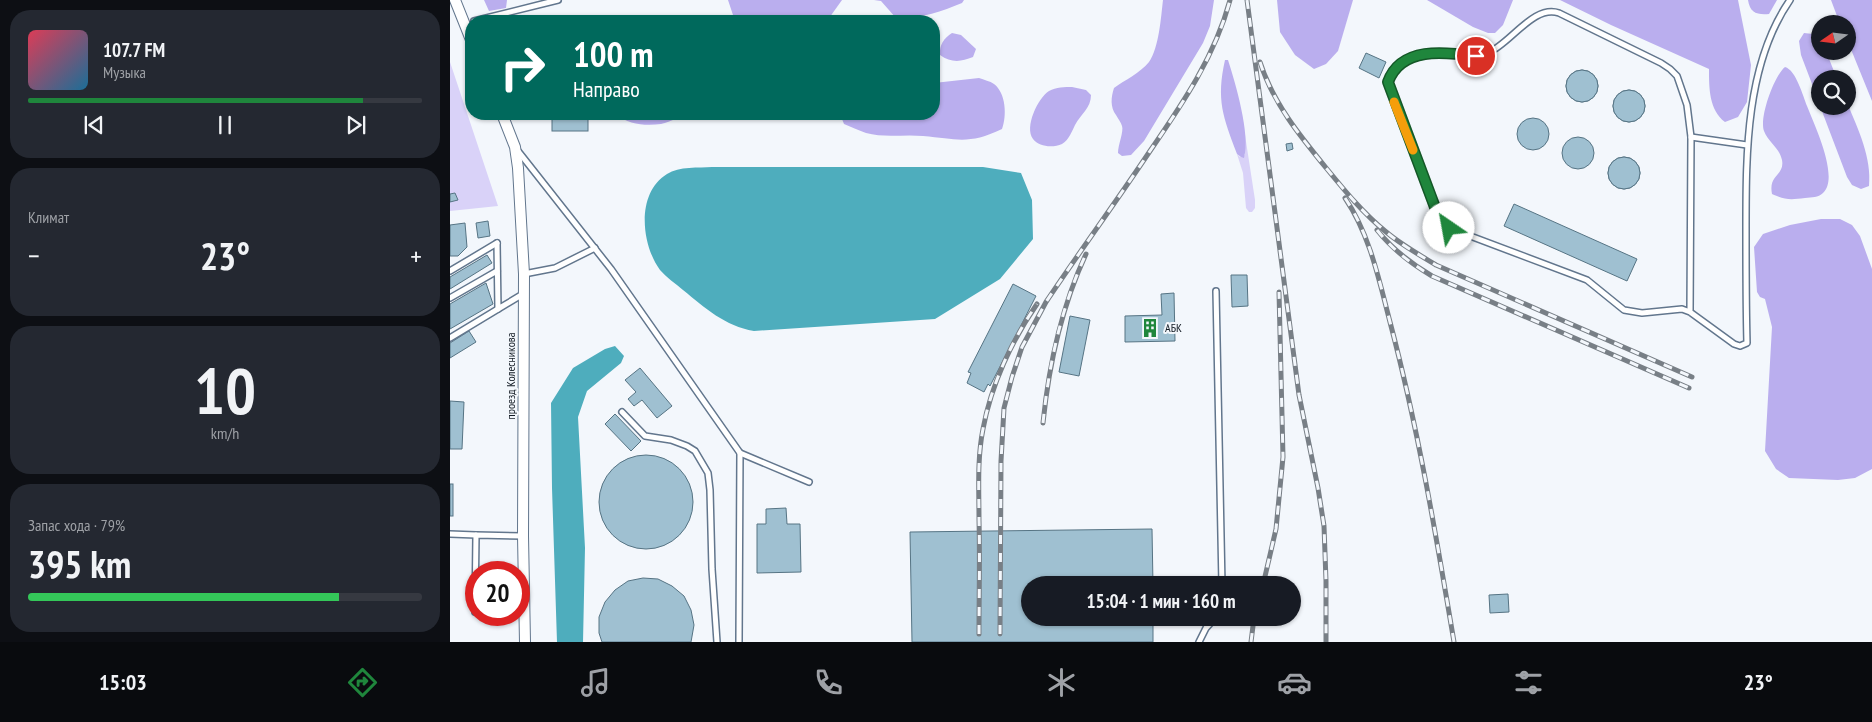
<!DOCTYPE html>
<html lang="ru">
<meta charset="utf-8">
<style>
body{margin:0;font-family:"PT Sans Narrow",sans-serif;background:#242831;color:#f1f3f6;height:100vh;display:flex;flex-direction:column;font-size:19px;white-space:nowrap}
*{box-sizing:border-box;margin:0}
p{font-size:16px;color:#9ea1a6}
.icon{flex:none;width:28px;height:28px;fill:none;stroke:currentColor;stroke-width:2;stroke-linecap:round;stroke-linejoin:round}
.map{position:relative;flex:1;overflow:hidden}
.details{display:flex;flex-direction:column;gap:10px;padding:10px;background:#0d0f14;width:450px}
.details>*{flex:none}
.guide{position:absolute;left:15px;top:15px;width:475px;height:105px;border-radius:20px;box-shadow:0 1px 4px #0004;background:#00695c;color:#fff;overflow:hidden}
.needle{width:32px;rotate:256deg}
.buttons{position:absolute;left:1361px;top:15px;display:grid;gap:10px}
.buttons a{display:grid;place-items:center;width:45px;height:45px;border-radius:50%;background:#171b24;box-shadow:0 1px 4px #0004;font-size:25px}
.speed{position:absolute;left:15px;top:561px;display:flex;gap:10px;font-size:25px;font-weight:700;text-align:center}
.speed>*{display:grid;place-content:center;width:65px;height:65px;border-radius:50%;background:#171b24;box-shadow:0 1px 4px #0004;line-height:1}
.speed .limit{border:8px solid #d22;background:#fff;color:#111}
.pin{position:absolute;display:grid;place-items:center;width:42px;height:42px;color:#fff;margin:-21px;border:2px solid #fff;border-radius:50%;box-shadow:0 1px 5px #0007}
.me{position:absolute;width:55px;margin:-28px;rotate:327deg;stroke-linejoin:round;filter:drop-shadow(0 0 4px #0008)}
.turn{display:flex;align-items:center;gap:18px;height:105px;padding:0 25px;font-size:22px}
.turn .icon{width:65px;height:65px;stroke-width:2.5}
.turn b{display:block;font-size:35px;line-height:42px}
.big{font-size:38px;font-weight:600;line-height:1.1}
.details .widget{flex:1;display:flex;flex-direction:column;justify-content:center;gap:8px;min-width:0;padding:0 18px;border-radius:20px;background:#242831}
.details .dial{align-items:center;gap:0}
.dial b{font-size:65px;line-height:1}
.song{display:flex;align-items:center;gap:15px}
.cover{width:60px;height:60px;border-radius:8px;background:linear-gradient(135deg,hsl(350 70% 55%),hsl(200 70% 35%))}
.played{height:5px;border-radius:2px;background:linear-gradient(90deg,#1f863c 85%,#363941 85%)}
.keys{display:flex;justify-content:space-around;direction:ltr}
.heat{display:flex;justify-content:space-between;align-items:center;font-size:28px;direction:ltr}
.charge{height:8px;border-radius:4px;background:linear-gradient(90deg,#34c759 79%,#363941 0)}
.trip{position:absolute;left:571px;top:576px;width:280px;height:50px;border-radius:25px;background:#171b24;box-shadow:0 1px 4px #0004;font-weight:600;line-height:50px;text-align:center}
.tab-bar{display:flex;height:80px;justify-content:space-around;align-items:center;background:#090b0e;color:#9ea1a6}
.tab-bar .icon{width:35px;height:35px}
.tab-bar .current{color:#1f863c}
.tab-bar b{font-size:22px;color:#f1f3f6}
main{display:flex;flex:1;min-height:0}
.map>svg:first-child{display:block}
.green{fill:#d9d2f8}
.forest{fill:#baaeee}
.water{fill:#4eadbd}
.building{fill:#9fc0d1;stroke:#567484}
.lines{fill:none;stroke-linecap:round;stroke-linejoin:round}
.lane-casing{stroke:#62768d;stroke-width:8}
.street-casing{stroke:#62768d;stroke-width:12}
.lane{stroke:#fff;stroke-width:5}
.street{stroke:#fff;stroke-width:10}
.rail-casing{stroke:#787f86;stroke-width:5}
.rail{stroke:#f3f7fc;stroke-width:3;stroke-dasharray:9;stroke-linecap:butt}
.route-casing{stroke:#145727;stroke-width:12}
.route{stroke:#1f863c;stroke-width:9}
.slow{stroke:#f59e0b;stroke-width:9}
.labels{text-anchor:middle;stroke-width:4;stroke-linejoin:round;paint-order:stroke}
.poi-label{font-size:12px;fill:#131b24;stroke:#f3f7fc;text-anchor:start}
.street-label{font-size:12px;fill:#131b24;stroke:#f3f7fc}
</style>
<main>
<section class="details">
<div class="widget">
<div class="song"><i class="cover"></i><div><b>107.7 FM</b><p>Музыка</p></div></div>
<div class="played"></div>
<div class="keys"><svg class="icon" aria-label="previous" viewBox="0 0 24 24"><path d="M18 5L8 12l10 7zM5 5v14"/></svg><svg class="icon" aria-label="pause" viewBox="0 0 24 24"><path d="M8 5v14M16 5v14"/></svg><svg class="icon" aria-label="next" viewBox="0 0 24 24"><path d="M6 5l10 7-10 7zM19 5v14"/></svg></div>
</div>
<div class="widget"><p>Климат</p>
<div class="heat"><a>−</a><b class="big">23°</b><a>+</a></div>
</div>
<div class="widget dial"><b>10</b><p>km/h</p></div>
<div class="widget"><p>Запас хода · 79%</p><b class="big">395 km</b><div class="charge"></div></div>
</section>
<div class="map">
<svg width="1422" height="642" viewBox="0 0 1422 642">
<rect width="100%" height="100%" fill="#f3f7fc"/>
<g class="green">
<polygon points="0,62 48,206 0,211"/>
<polygon points="795,135 805,200 805,208 802,212 799,212 796,208 793,173 787,154 790,157 795,155"/>
</g>
<g class="forest">
<polygon points="34,0 57,0 56,8 39,11"/>
<polygon points="278,0 392,0 377,21 285,21"/>
<path d="M424 0H514L512 3C490 12 470 19 446 18L431 1Z"/>
<path d="M713 0H764L760 26 753 43 694 141 681 155 672 156 668 153C668 145 674 131 672 126 671 122 668 119 666 115 660 107 661 97 664 88 675 80 690 73 699 62 709 48 711 17 713 0Z"/>
<polygon points="827,0 903,0 888,51 876,64 864,69 845,55 830,32"/>
<polygon points="977,0 1063,0 1053,25 1045,33 1038,33 1023,27"/>
<path d="M1110 0H1288L1301 65 1297 102 1288 117 1275 122C1259 110 1259 88 1259 69L1161 25Z"/>
<path d="M1298 0H1327L1319 14C1307 15 1300 13 1298 0Z"/>
<polygon points="1381,0 1422,0 1422,101 1398,42 1398,24 1390,24"/>
<path d="M502 33 511 35 526 49 523 57C511 62 501 63 490 55 489 45 494 38 502 33Z"/>
<polygon points="1354,33 1363,34 1370,41 1370,51 1376,51 1387,79 1370,79 1370,105 1351,55 1349,41"/>
<path d="M775 60H778C785 82 801 135 794 158L791 157 787 154C773 117 766 100 775 60Z"/>
<path d="M1335 67C1346 70 1353 96 1357 106 1364 124 1390 178 1373 193 1368 198 1362 197 1355 198 1340 200 1335 200 1322 194 1318 174 1335 176 1332 160 1329 147 1318 142 1314 131 1309 118 1324 76 1335 67Z"/>
<path d="M529 78C534 80 540 81 544 84 556 93 557 116 552 129 519 145 507 139 473 136 455 134 434 138 416 133 408 130 401 127 394 124L390 114H484V83Z"/>
<path d="M622 87 636 90 641 95C641 108 631 114 625 125 622 131 619 140 612 144 603 148 589 147 583 139 574 127 588 98 599 91 606 87 615 87 622 87Z"/>
<path d="M1398 105C1408 129 1422 158 1419 186L1411 189 1402 185 1397 177 1370 106H1398Z"/>
<path d="M167 114H287C279 116 269 120 260 118 253 117 249 114 241 115 231 115 221 122 211 124 197 126 177 125 167 114Z"/>
<polygon points="1371,219 1390,219 1402,225 1410,236 1422,269 1422,469 1405,478 1388,480 1339,478 1326,469 1315,451 1322,327 1315,299 1310,297 1307,292 1304,247 1313,234 1340,225"/>
</g>
<g class="water">
<path d="M262 167H533L571 173 582 200 583 239 550 279 485 319 304 331C275 326 255 308 233 290 225 283 217 278 210 270 191 244 186 193 217 174 229 166 249 168 262 167Z"/>
<polygon points="165,346 174,356 171,363 137,391 128,417 135,548 133,642 107,642 102,488 101,403 123,368 155,349"/>
</g>
<g class="building">
<polygon points="916,53 936,62 929,78 909,68"/>
<circle cx="1132" cy="86" r="16"/>
<circle cx="1132" cy="86" r="16"/>
<circle cx="1179" cy="106" r="16"/>
<circle cx="1179" cy="106" r="16"/>
<rect x="102" y="114" width="36" height="17"/>
<circle cx="1083" cy="134" r="16"/>
<circle cx="1128" cy="153" r="16"/>
<polygon points="842,143 843,149 837,151 836,144"/>
<circle cx="1174" cy="173" r="16"/>
<circle cx="1174" cy="173" r="16"/>
<polygon points="5,193 8,200 0,202 0,194"/>
<polygon points="1064,204 1187,259 1177,281 1054,226"/>
<polygon points="38,221 40,236 28,238 26,223"/>
<polygon points="15,223 17,247 8,256 0,256 0,225"/>
<polygon points="37,255 42,263 0,289 0,277"/>
<polygon points="781,275 797,275 798,306 782,307"/>
<polygon points="36,283 43,304 0,329 0,304"/>
<polygon points="563,284 586,296 540,386 538,384 534,392 517,383 521,373 518,372"/>
<polygon points="724,293 725,341 675,342 675,316 712,315 711,294"/>
<polygon points="620,316 640,320 629,376 609,372"/>
<polygon points="19,331 26,342 0,358 0,343"/>
<polygon points="190,368 222,406 207,418 192,400 184,406 178,399 186,392 175,380"/>
<polygon points="0,401 14,402 12,449 0,449"/>
<polygon points="165,414 191,441 181,451 155,424"/>
<circle cx="196" cy="502" r="47"/>
<rect x="0" y="484" width="3" height="32"/>
<polygon points="336,508 337,524 350,524 351,572 307,573 307,524 316,524 316,509"/>
<polygon points="702,529 703,585 580,585 580,618 703,618 703,642 462,642 460,532"/>
<polygon points="193,578 208,579 222,586 234,596 241,610 244,625 241,642 152,642 149,633 149,617 155,602 165,590 178,581"/>
<polygon points="1058,594 1059,612 1040,613 1039,595"/>
</g>
<g class="lines">
<g class="lane-casing">
<g id="lane">
<polyline points="24,21 108,0"/>
<polyline points="1241,137 1297,145"/>
<polyline points="68,151 161,269 290,453 359,482"/>
<polyline points="47,243 48,309 73,294"/>
<polyline points="0,271 47,243"/>
<polyline points="74,274 105,268 145,248"/>
<polyline points="766,291 772,585"/>
<polyline points="0,298 47,271"/>
<path d="M1240 312 1241 137 1237 105 1227 76 1220 69 1211 63 1109 13C1084 4 1061 43 1038 53 1010 64 981 40 952 64 945 69 941 74 938 82L989 218 999 228 1137 280 1174 310 1192 313 1232 309 1240 312 1284 344 1290 346 1297 343C1296 306 1296 269 1296 233 1296 156 1295 65 1340 0"/>
<polyline points="0,338 48,309"/>
<polyline points="172,412 195,436 221,440 237,446 245,451 258,473 260,490 262,569 267,642"/>
<polyline points="0,534 26,535"/>
<polyline points="25,612 26,535 73,536"/>
<polyline points="289,642 290,453"/>
<polyline points="749,642 756,628 765,618"/>
</g>
</g>
<g class="street-casing">
<g id="street">
<polyline points="5,0 21,40"/>
<polyline points="52,114 65,147 68,168 74,274 73,536 75,642"/>
</g>
</g>
<use href="#lane" class="lane"/>
<use href="#street" class="street"/>
<g class="rail-casing">
<g id="rail">
<polyline points="797,0 849,395 868,488 874,526 876,581 876,642"/>
<path d="M810 62C823 103 850 136 877 169 895 191 913 213 935 231 950 244 968 254 986 265L1242 377"/>
<path d="M895 198C920 235 929 280 940 322 968 428 986 535 1004 642"/>
<path d="M927 230C943 250 960 263 982 276L1239 388"/>
<path d="M593 423C599 363 611 308 636 254"/>
<polyline points="813,585 826,529 833,457 829,292"/>
<path d="M529 634C529 596 530 558 529 520 529 490 527 459 533 429 541 385 562 340 587 304"/>
<path d="M550 634 551 461 554 408 562 377 572 347 596 302C630 251 666 202 700 151 733 103 765 56 780 0"/>
<polyline points="801,642 804,618"/>
</g>
</g>
<use href="#rail" class="rail"/>
</g>
<g class="lines">
<g class="route-casing">
<path id="route" d="M999 228 989 218 938 82C951 46 995 52 1026 56"/>
</g>
<use href="#route" class="route"/>
<polyline class="slow" points="944,102 963,150"/>
</g>
<defs>
<g id="building-bare" transform="scale(1.5)"><path d="M-4-6H4V6H1V3H-1V6H-4ZM-2.5-4.3h1.7v1.8h-1.7ZM.8-4.3h1.7v1.8H.8ZM-2.5-1h1.7V.8h-1.7ZM.8-1h1.7V.8H.8Z" fill="#1f863c" stroke="#f3f7fc" stroke-width="2.5" paint-order="stroke"/></g>
</defs>
<g fill-rule="evenodd">
<use href="#building-bare" x="700" y="328"/>
</g>
<g class="labels">
<g class="poi-label">
<text x="715" y="332">АБК</text>
</g>
<g class="street-label">
<text transform="translate(61 376) rotate(-90)" y="4">проезд Колесникова</text>
</g>
</g>
</svg>
<div class="buttons">
<a><svg class="needle" viewBox="-14 -14 28 28"><path d="M0-13l5 13h-10z" fill="#e53935"/><path d="M0 13l5-13h-10z" fill="#9ea1a6"/></svg></a>
<a><svg class="icon" aria-label="search" viewBox="0 0 24 24"><circle cx="10" cy="10" r="6"/><path d="M15 15l6 6"/></svg></a>
</div>
<div class="speed"><div class="limit">20</div></div>
<div class="pin" style="left:1026px;top:56px;background:#d93025"><svg class="icon" aria-label="arrive" viewBox="0 0 24 24"><path d="M6 21V4h12l-3 4 3 4H6"/></svg></div>
<svg class="me" style="left:999px;top:228px" viewBox="-20 -20 40 40"><circle r="19" fill="#fff"/><path d="M0-13L10 11 0 6-10 11z" fill="#1f863c"/></svg>
<div class="trip">15:04 · 1 мин · 160 m</div>
<div class="guide">
<div class="turn"><svg class="icon" aria-label="right" viewBox="0 0 24 24"><path d="M7 20v-9h11M14 6l5 5-5 5"/></svg><div><b>100 m</b>Направо</div></div>
</div>
</div>
</main>
<nav class="tab-bar">
<b>15:03</b>
<svg class="icon current" aria-label="directions" viewBox="0 0 24 24"><path d="M12 3l9 9-9 9-9-9zM9 14v-3h6M13 9l2 2-2 2"/></svg>
<svg class="icon" aria-label="music" viewBox="0 0 24 24"><path d="M9 18V5l10-2v13"/><circle cx="6" cy="18" r="3"/><circle cx="16" cy="16" r="3"/></svg>
<svg class="icon" aria-label="phone" viewBox="0 0 24 24"><path d="M5 4h4l2 5-3 2q2 4 5 5l2-3 5 2v4C11 20 4 13 5 4z"/></svg>
<svg class="icon" aria-label="climate" viewBox="0 0 24 24"><path d="M12 3v18M4 7l16 10M4 17L20 7"/></svg>
<svg class="icon" aria-label="car" viewBox="0 0 24 24"><path d="M5 17H2v-5l4-1 3-4h7l3 4 3 1v5h-3M9 17h6M6 11h13"/><circle cx="7" cy="17" r="2"/><circle cx="17" cy="17" r="2"/></svg>
<svg class="icon" aria-label="filters" viewBox="0 0 24 24"><path d="M4 7h16M4 17h16"/><circle cx="9" cy="7" r="2"/><circle cx="15" cy="17" r="2"/></svg>
<b>23°</b>
</nav>
